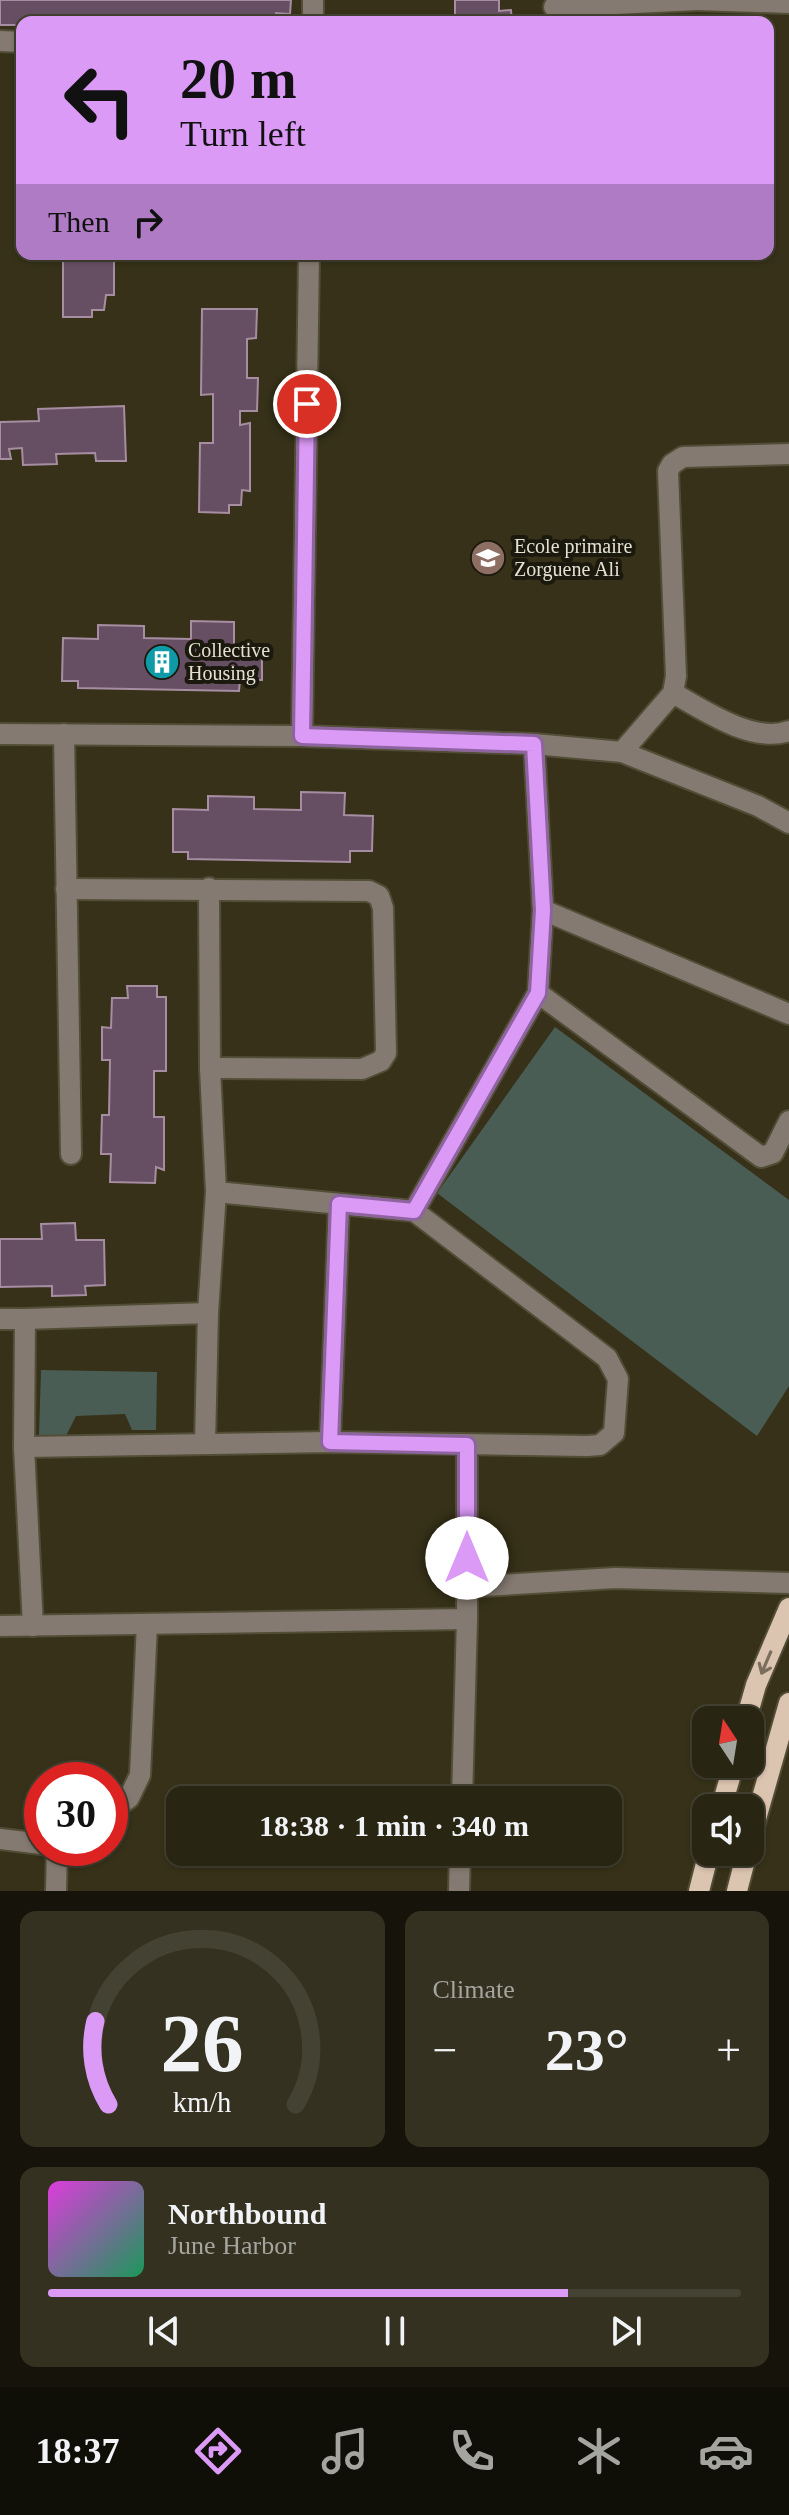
<!DOCTYPE html>
<meta charset="utf-8">
<style>
body{margin:0;font-family:"Times New Roman",serif;background:#343120;color:#f1f3f6;height:100vh;display:flex;flex-direction:column;font-size:30px;white-space:nowrap}
*{box-sizing:border-box;margin:0}
p{font-size:26px;color:#a5a59f}
.icon{flex:none;width:44px;height:44px;fill:none;stroke:currentColor;stroke-width:2;stroke-linecap:round;stroke-linejoin:round}
.map{position:relative;height:1891px;overflow:hidden}
.panel{display:flex;flex-direction:column;gap:20px;padding:20px;background:#16140a;flex:1}
.panel>*{flex:none}
.banner{position:absolute;left:16px;top:16px;width:758px;height:244px;border-radius:16px;box-shadow:0 2px 6px #0004,0 0 0 2px #444232;background:#db9af6;color:#111;overflow:hidden}
.needle{width:52px;rotate:348deg}
.controls{position:absolute;left:692px;top:1706px;display:grid;gap:16px}
.controls a{display:grid;place-items:center;width:72px;height:72px;border-radius:16px;background:#282512;box-shadow:0 2px 6px #0004,0 0 0 2px #444232;font-size:40px}
.speed{position:absolute;left:24px;top:1762px;display:flex;gap:16px;font-size:40px;font-weight:700;text-align:center}
.speed>*{display:grid;place-content:center;width:104px;height:104px;border-radius:50%;background:#282512;box-shadow:0 2px 6px #0004,0 0 0 2px #444232;line-height:1}
.speed .limit{border:12px solid #d22;background:#fff;color:#111}
.pin{position:absolute;display:grid;place-items:center;width:68px;height:68px;color:#fff;margin:-34px;border:4px solid #fff;border-radius:50%;box-shadow:0 2px 8px #0007}
.me{position:absolute;width:88px;margin:-44px;rotate:0deg;stroke-linejoin:round;filter:drop-shadow(0 0 6px #0008)}
.turn{display:flex;align-items:center;gap:28px;height:168px;padding:0 32px;font-size:36px}
.turn .icon{width:104px;height:104px;stroke-width:2.5}
.turn b{display:block;font-size:56px;line-height:68px}
.then{display:flex;align-items:center;height:76px;padding:0 32px;background:#0003;gap:16px;font-size:30px}
.big{font-size:60px;font-weight:600;line-height:1.1}
.panel .widget{flex:1;display:flex;flex-direction:column;justify-content:center;gap:12px;min-width:0;padding:0 28px;border-radius:16px;background:#343120}
.panel .dial{align-items:center;gap:0}
.dial svg{height:208px;overflow:visible;fill:none;stroke:#444232;stroke-width:7;stroke-linecap:round;text-anchor:middle}
.dial text{fill:#f1f3f6;stroke:none}
.song{display:flex;align-items:center;gap:24px}
.cover{width:96px;height:96px;border-radius:12px;background:linear-gradient(135deg,hsl(300 70% 55%),hsl(150 70% 35%))}
.played{height:8px;border-radius:4px;background:linear-gradient(90deg,#db9af6 75%,#444232 75%)}
.keys{display:flex;justify-content:space-around;direction:ltr}
.heat{display:flex;justify-content:space-between;align-items:center;font-size:44px;direction:ltr}
.panel .tiles{flex:1;display:grid;gap:20px;grid-template-columns:1fr 1fr}
.widget:last-child{grid-column:span 2}
.trip{position:absolute;left:166px;top:1786px;width:456px;height:80px;border-radius:16px;background:#282512;box-shadow:0 2px 6px #0004,0 0 0 2px #444232;font-weight:600;line-height:80px;text-align:center}
.dock{display:flex;height:128px;justify-content:space-around;align-items:center;background:#100f07;color:#a5a59f}
.dock .icon{width:56px;height:56px}
.dock .current{color:#db9af6}
.dock b{font-size:36px;color:#f1f3f6}
.map>svg:first-child{display:block}
.green{fill:#4a5d54}
.building{fill:#674f63;stroke:#a68da2;stroke-width:2}
.lines{fill:none;stroke-linecap:round;stroke-linejoin:round}
.minor-casing{stroke:#524d36;stroke-width:24}
.major-casing{stroke:#524d36;stroke-width:24}
.minor{stroke:#857a71;stroke-width:20}
.major{stroke:#dbc4b0;stroke-width:20}
.oneway{stroke:#7b6e5f}
.route-casing{stroke:#8e64a0;stroke-width:20}
.route{stroke:#db9af6;stroke-width:14}
.labels{text-anchor:middle;stroke-width:8;stroke-linejoin:round;paint-order:stroke}
.poi-label{font-size:20px;fill:#e4e1d2;stroke:#1b190e;text-anchor:start}
</style>
<div class="map">
<svg width="789" height="1891" viewBox="0 0 789 1891">
<rect width="100%" height="100%" fill="#363118"/>
<g class="green">
<polygon points="555,1027 789,1200 789,1386 757,1436 437,1193"/>
<polygon points="41,1370 157,1372 156,1430 132,1430 125,1414 76,1416 66,1436 39,1435"/>
</g>
<g class="building">
<polygon points="0,0 291,0 290,14 276,13 276,22 22,22 22,25 0,25"/>
<polygon points="455,0 499,0 499,11 511,10 512,22 455,22"/>
<polygon points="63,254 114,254 114,295 106,295 104,310 92,310 92,317 63,317"/>
<polygon points="202,309 257,309 256,338 247,339 247,378 258,378 257,411 240,411 240,425 250,423 250,491 242,490 241,505 229,505 229,513 199,512 200,443 213,443 213,394 201,395"/>
<polygon points="124,406 126,461 96,461 95,453 56,454 57,464 23,465 22,448 9,449 11,459 0,459 0,422 39,421 38,409"/>
<polygon points="191,621 234,622 234,645 262,645 262,680 240,680 239,691 78,688 78,681 62,681 63,638 98,639 98,625 144,626 144,638 191,639"/>
<polygon points="301,792 345,793 344,815 373,816 372,851 350,851 350,862 188,859 188,852 173,852 173,809 208,810 208,796 254,797 254,809 301,810"/>
<polygon points="127,986 157,986 157,997 166,997 166,1071 154,1071 154,1117 164,1117 164,1170 156,1167 155,1183 110,1182 111,1154 101,1154 102,1115 109,1115 110,1060 102,1060 102,1027 111,1028 112,998 128,998"/>
<polygon points="75,1223 76,1240 104,1240 105,1285 85,1286 86,1295 52,1296 52,1286 0,1287 0,1239 42,1239 41,1224"/>
</g>
<g class="lines">
<g class="minor-casing">
<g id="minor">
<polyline points="697,0 789,3"/>
<polyline points="554,7 697,0"/>
<polyline points="313,22 313,0"/>
<polyline points="0,41 22,42"/>
<path d="M673 693C703 710 753 744 789 731"/>
<polyline points="0,734 302,736 534,744 622,752 758,806 789,823"/>
<polyline points="64,734 71,1154"/>
<polyline points="302,736 309,254"/>
<polyline points="622,752 673,693 676,676 668,471 672,464 683,457 789,454"/>
<polyline points="66,889 369,891 379,896 383,908 386,1053 381,1061 362,1069 210,1068"/>
<polyline points="543,910 789,1014"/>
<polyline points="538,993 761,1157 773,1153 789,1121"/>
<polyline points="414,1211 538,993 543,910 534,744"/>
<polyline points="208,1313 216,1192 210,1068 209,888"/>
<polyline points="0,1319 25,1319 24,1447 330,1442 587,1446 600,1445 614,1433 618,1379 607,1358 414,1211 216,1192"/>
<polyline points="25,1319 208,1313 205,1444"/>
<polyline points="330,1442 339,1204"/>
<polyline points="24,1447 33,1626"/>
<polyline points="467,1587 615,1578 789,1583"/>
<polyline points="0,1626 467,1619 467,1445"/>
<polyline points="462,1800 467,1619"/>
<polyline points="110,1812 129,1798 140,1775 147,1624"/>
<polyline points="0,1839 42,1844"/>
<polyline points="56,1891 57,1848"/>
<polyline points="459,1891 460,1852"/>
</g>
</g>
<g class="major-casing">
<g id="major">
<polyline points="746,1720 756,1685 789,1608"/>
<polyline points="721,1808 734,1764"/>
<polyline points="750,1840 789,1703"/>
<polyline points="699,1891 709,1852"/>
<polyline points="737,1891 747,1852"/>
</g>
</g>
<use href="#minor" class="minor"/>
<use href="#major" class="major"/>
</g>
<defs><path id="oneway-shaft" d="M-6 0H5M1.5-3L5.5 0L1.5 3" fill="none" stroke-width="1.6" stroke-linecap="round" stroke-linejoin="round" transform="scale(2)"/></defs>
<use class="oneway" href="#oneway-shaft" transform="translate(766 1663) rotate(113)"/>
<g class="lines">
<g class="route-casing">
<polyline id="route" points="307,404 302,736 534,744 543,910 538,993 414,1211 339,1204 330,1442 467,1445 467,1558"/>
</g>
<use href="#route" class="route"/>
</g>
<defs>
<g id="school-disc" transform="scale(1.8)"><circle r="9.5" fill="#8d6e63" stroke="#1b190e"/><path d="M0-5L7-2L0 1L-7-2ZM-4 1L0 2.5L4 1V4Q0 6-4 4Z" fill="#fff"/></g>
<g id="building-disc" transform="scale(1.8)"><circle r="9.5" fill="#0f9aa8" stroke="#1b190e"/><path d="M-4-6H4V6H1V3H-1V6H-4ZM-2.5-4.3h1.7v1.8h-1.7ZM.8-4.3h1.7v1.8H.8ZM-2.5-1h1.7V.8h-1.7ZM.8-1h1.7V.8H.8Z" fill="#fff"/></g>
</defs>
<g fill-rule="evenodd">
<use href="#school-disc" x="488" y="558"/>
<use href="#building-disc" x="162" y="662"/>
</g>
<g class="labels">
<g class="poi-label">
<text x="514" y="553">Ecole primaire<tspan x="514" dy="23">Zorguene Ali</tspan></text>
<text x="188" y="657">Collective<tspan x="188" dy="23">Housing</tspan></text>
</g>
</g>
</svg>
<div class="controls">
<a><svg class="needle" viewBox="-14 -14 28 28"><path d="M0-13l5 13h-10z" fill="#e53935"/><path d="M0 13l5-13h-10z" fill="#a5a59f"/></svg></a>
<a><svg class="icon" aria-label="sound" viewBox="0 0 24 24"><path d="M4 9h4l5-4v14l-5-4H4zM17 9q2 3 0 6"/></svg></a>
</div>
<div class="speed"><div class="limit">30</div></div>
<div class="pin" style="left:307px;top:404px;background:#d93025"><svg class="icon" aria-label="arrive" viewBox="0 0 24 24"><path d="M6 21V4h12l-3 4 3 4H6"/></svg></div>
<svg class="me" style="left:467px;top:1558px" viewBox="-20 -20 40 40"><circle r="19" fill="#fff"/><path d="M0-13L10 11 0 6-10 11z" fill="#db9af6"/></svg>
<div class="trip">18:38 · 1 min · 340 m</div>
<div class="banner">
<div class="turn"><svg class="icon" aria-label="left" viewBox="0 0 24 24"><path d="M17 20v-9H6M10 6l-5 5 5 5"/></svg><div><b>20 m</b>Turn left</div></div>
<div class="then">Then<svg class="icon" aria-label="right" viewBox="0 0 24 24"><path d="M7 20v-9h11M14 6l5 5-5 5"/></svg></div>
</div>
</div>
<section class="panel">
<div class="tiles">
<div class="widget dial"><svg viewBox="0 0 100 80">
<path d="M14 69A42 42 0 1 1 86 69"/>
<path d="M14 69A42 42 0 0 1 9 37" stroke="#db9af6"/>
<text x="50" y="56" font-size="32" font-weight="700">26</text>
<text x="50" y="72" font-size="11">km/h</text>
</svg></div>
<div class="widget"><p>Climate</p>
<div class="heat"><a>−</a><b class="big">23°</b><a>+</a></div>
</div>
<div class="widget">
<div class="song"><i class="cover"></i><div><b>Northbound</b><p>June Harbor</p></div></div>
<div class="played"></div>
<div class="keys"><svg class="icon" aria-label="previous" viewBox="0 0 24 24"><path d="M18 5L8 12l10 7zM5 5v14"/></svg><svg class="icon" aria-label="pause" viewBox="0 0 24 24"><path d="M8 5v14M16 5v14"/></svg><svg class="icon" aria-label="next" viewBox="0 0 24 24"><path d="M6 5l10 7-10 7zM19 5v14"/></svg></div>
</div>
</div>
</section>
<nav class="dock">
<b>18:37</b>
<svg class="icon current" aria-label="directions" viewBox="0 0 24 24"><path d="M12 3l9 9-9 9-9-9zM9 14v-3h6M13 9l2 2-2 2"/></svg>
<svg class="icon" aria-label="music" viewBox="0 0 24 24"><path d="M9 18V5l10-2v13"/><circle cx="6" cy="18" r="3"/><circle cx="16" cy="16" r="3"/></svg>
<svg class="icon" aria-label="phone" viewBox="0 0 24 24"><path d="M5 4h4l2 5-3 2q2 4 5 5l2-3 5 2v4C11 20 4 13 5 4z"/></svg>
<svg class="icon" aria-label="climate" viewBox="0 0 24 24"><path d="M12 3v18M4 7l16 10M4 17L20 7"/></svg>
<svg class="icon" aria-label="car" viewBox="0 0 24 24"><path d="M5 17H2v-5l4-1 3-4h7l3 4 3 1v5h-3M9 17h6M6 11h13"/><circle cx="7" cy="17" r="2"/><circle cx="17" cy="17" r="2"/></svg>
</nav>
